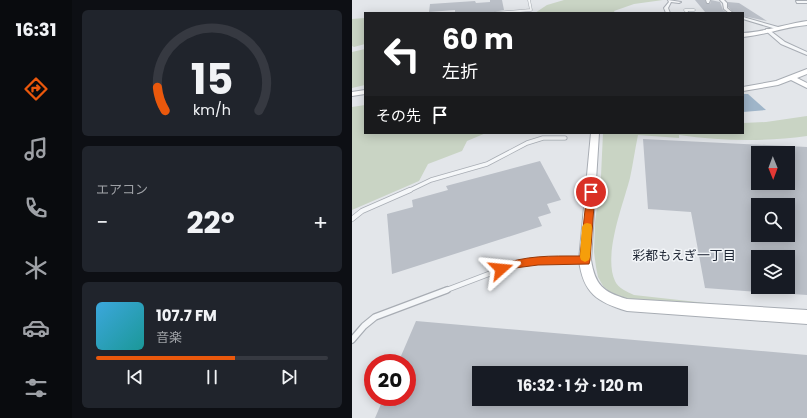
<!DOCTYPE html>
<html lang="ja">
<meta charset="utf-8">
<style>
body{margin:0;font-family:Poppins,"Noto Sans JP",sans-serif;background:#20242c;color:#f1f3f6;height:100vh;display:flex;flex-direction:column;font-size:15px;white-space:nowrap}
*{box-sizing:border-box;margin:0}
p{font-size:13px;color:#9ea1a6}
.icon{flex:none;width:22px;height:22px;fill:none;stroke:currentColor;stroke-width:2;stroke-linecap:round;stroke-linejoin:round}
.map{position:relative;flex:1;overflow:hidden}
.side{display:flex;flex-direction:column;gap:10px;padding:10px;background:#0d0f14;width:280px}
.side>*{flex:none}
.top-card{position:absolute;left:12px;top:12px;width:380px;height:122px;border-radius:0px;box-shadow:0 2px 10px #0003;background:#202124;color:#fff;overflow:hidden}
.needle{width:26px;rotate:179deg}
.tools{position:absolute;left:399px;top:146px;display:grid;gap:8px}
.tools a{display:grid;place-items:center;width:44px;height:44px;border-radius:0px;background:#171b24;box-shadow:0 2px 10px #0003;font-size:20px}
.speed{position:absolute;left:12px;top:354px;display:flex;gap:8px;font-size:20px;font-weight:700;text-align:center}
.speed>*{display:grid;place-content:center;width:52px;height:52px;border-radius:50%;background:#171b24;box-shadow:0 2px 10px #0003;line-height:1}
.speed .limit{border:6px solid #d22;background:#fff;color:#111}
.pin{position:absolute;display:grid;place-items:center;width:34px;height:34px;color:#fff;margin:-17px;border:2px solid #fff;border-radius:50%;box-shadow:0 1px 4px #0007}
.me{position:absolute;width:44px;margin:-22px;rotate:72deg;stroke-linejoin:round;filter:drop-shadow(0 0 3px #0008)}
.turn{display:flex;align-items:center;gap:14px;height:84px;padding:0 12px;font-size:18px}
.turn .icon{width:52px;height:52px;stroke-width:2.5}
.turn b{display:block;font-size:28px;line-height:34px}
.then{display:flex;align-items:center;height:38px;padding:0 12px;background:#0003;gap:8px;font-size:15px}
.big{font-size:30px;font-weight:700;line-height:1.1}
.side .card{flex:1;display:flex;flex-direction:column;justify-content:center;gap:6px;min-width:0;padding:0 14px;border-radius:6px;background:#20242c}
.side .dial{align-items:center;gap:0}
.dial svg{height:104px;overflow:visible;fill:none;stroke:#363941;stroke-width:7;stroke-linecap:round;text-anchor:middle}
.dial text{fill:#f1f3f6;stroke:none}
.song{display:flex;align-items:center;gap:12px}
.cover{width:48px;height:48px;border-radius:6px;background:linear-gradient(135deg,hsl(200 70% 55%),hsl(180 70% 35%))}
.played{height:4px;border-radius:2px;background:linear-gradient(90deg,#ea580c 60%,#363941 60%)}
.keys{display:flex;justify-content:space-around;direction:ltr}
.heat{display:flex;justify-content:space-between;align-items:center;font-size:22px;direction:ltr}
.trip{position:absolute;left:120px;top:366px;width:216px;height:40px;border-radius:0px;background:#171b24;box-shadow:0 2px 10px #0003;font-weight:700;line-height:40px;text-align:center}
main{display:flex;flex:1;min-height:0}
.tab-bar{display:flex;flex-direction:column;width:72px;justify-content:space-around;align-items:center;background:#090b0e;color:#9ea1a6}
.tab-bar .icon{width:28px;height:28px}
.tab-bar .selected{color:#ea580c}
.tab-bar b{font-size:18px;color:#f1f3f6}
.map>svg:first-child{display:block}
.green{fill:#c9d4c4}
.water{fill:#9fb5c9}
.building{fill:#babfc7;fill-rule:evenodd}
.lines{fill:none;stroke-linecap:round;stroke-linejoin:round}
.lane-far3-casing{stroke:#a8adb4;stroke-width:3}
.lane-far2-casing{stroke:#a8adb4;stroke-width:5}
.lane-far1-casing{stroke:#a8adb4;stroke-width:6}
.lane-casing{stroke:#a8adb4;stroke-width:8}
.street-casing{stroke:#a8adb4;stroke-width:2}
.secondary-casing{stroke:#a8adb4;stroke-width:2}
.lane-far3{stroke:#f5f7f9;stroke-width:2}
.lane-far2{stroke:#f5f7f9;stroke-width:3.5}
.lane-far1{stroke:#f5f7f9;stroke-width:4.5}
.lane{stroke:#f5f7f9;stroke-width:5.5}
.street{fill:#f5f7f9;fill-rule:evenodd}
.secondary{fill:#fff;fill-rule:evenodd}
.route{fill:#ea580c;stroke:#983908}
.slow{fill:#f59e0b}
.labels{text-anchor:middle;stroke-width:3;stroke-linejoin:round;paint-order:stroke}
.neighbourhood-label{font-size:13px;fill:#1d2533;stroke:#f2f5f8}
</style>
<main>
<nav class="tab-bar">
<b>16:31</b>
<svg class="icon selected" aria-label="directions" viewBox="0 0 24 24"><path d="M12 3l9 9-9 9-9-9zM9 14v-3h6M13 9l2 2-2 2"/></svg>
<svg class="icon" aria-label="music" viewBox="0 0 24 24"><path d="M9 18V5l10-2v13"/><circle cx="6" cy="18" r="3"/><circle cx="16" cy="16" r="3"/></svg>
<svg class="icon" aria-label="phone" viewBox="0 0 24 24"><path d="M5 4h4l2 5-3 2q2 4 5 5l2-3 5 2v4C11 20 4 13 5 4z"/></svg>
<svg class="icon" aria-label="climate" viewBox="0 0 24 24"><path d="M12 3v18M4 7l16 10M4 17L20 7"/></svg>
<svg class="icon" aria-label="car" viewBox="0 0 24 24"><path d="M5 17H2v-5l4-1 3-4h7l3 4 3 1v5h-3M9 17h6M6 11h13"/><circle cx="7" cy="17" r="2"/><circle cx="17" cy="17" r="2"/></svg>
<svg class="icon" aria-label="filters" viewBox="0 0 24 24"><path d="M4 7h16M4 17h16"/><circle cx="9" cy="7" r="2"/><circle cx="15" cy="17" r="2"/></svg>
</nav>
<section class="side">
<div class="card dial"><svg viewBox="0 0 100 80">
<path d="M14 69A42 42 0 1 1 86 69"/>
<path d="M14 69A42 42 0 0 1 8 51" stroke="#ea580c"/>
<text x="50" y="56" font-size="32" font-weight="700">15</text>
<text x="50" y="72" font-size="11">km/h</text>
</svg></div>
<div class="card"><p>エアコン</p>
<div class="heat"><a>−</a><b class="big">22°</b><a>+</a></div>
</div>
<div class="card">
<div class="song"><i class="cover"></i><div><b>107.7 FM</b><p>音楽</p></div></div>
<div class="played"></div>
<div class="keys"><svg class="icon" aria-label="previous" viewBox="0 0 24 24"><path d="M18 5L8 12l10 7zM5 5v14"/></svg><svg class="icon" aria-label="pause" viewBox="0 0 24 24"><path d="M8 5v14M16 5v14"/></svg><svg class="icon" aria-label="next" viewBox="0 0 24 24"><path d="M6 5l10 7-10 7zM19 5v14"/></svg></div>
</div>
</section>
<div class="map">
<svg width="455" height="418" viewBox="0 0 455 418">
<rect width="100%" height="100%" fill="#e3e6ea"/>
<g class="green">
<polygon points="212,0 311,0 282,4 262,11 263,13 183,13 195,5"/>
<polygon points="13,18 13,44 2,47 0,46 0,19"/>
<polygon points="13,49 13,85 0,88 0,52"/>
<polygon points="13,105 13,133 134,133 115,141 110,151 76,164 67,181 0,210 0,107"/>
<path d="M455 116V136C412 142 370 141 327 135V138L286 135C283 149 281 164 278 178 271 205 251 255 263 281 266 288 275 292 282 295L390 307 275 301 260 294 251 286 246 277 244 267 242 252 243 222 249 176 251 133H391V123L414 122Z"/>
</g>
<polygon class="water" points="391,94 396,94 414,110 391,112"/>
<g class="building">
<polygon points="138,0 150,0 152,10 137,13 103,13 103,10 77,12 78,4 123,1 124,3 138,2"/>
<polygon points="343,0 353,0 355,4 358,4 359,0 368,2 371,10 375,13 353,12"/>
<polygon points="376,2 387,3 415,21 391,16 391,13 382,13 376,7"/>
<path d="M291 139 455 147V295L413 292V287H436V257H406V292L353 288 339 212 296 209ZM406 153H436V183H406ZM406 205H436V235H406Z"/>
<polygon points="188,161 209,200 195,204 199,213 186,217 190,226 40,274 35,214 61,207 60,200 96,190 94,186"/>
<path d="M64 321 455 355V418H23L32 397H55V363H46ZM127 373H329V399H127Z"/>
</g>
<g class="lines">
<g class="lane-far3-casing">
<g id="lane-far3">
<polyline points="143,13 179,10 177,0"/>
<polyline points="336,13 333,10 342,10"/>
</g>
</g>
<g class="lane-far2-casing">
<polyline id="lane-far2" points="56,191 79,180 135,164 175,143 191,138 213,138"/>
</g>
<g class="lane-far1-casing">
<g id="lane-far1">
<polyline points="0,219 10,211 58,190"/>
<polyline points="92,291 163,264 186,260 232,260"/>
</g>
</g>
<g class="lane-casing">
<polyline id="lane" points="0,340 12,326 23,317 95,290"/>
</g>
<g class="street-casing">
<g id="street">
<polygon points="316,0 329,2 327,3 319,2 316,8 318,13 314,13 312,8 317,2"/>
<polygon points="354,0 358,0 357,3 355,3"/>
<polygon points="368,0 372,0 375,3 375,8 381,13 377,13 372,9 371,3"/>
<polygon points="444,1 455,1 455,3 445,3"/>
<polygon points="391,17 426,27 426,28 424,29 391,19"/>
<polygon points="416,29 433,42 455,52 455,55 429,44 414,31 414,29"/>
</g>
</g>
<g class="secondary-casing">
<g id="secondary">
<path d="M455 21V25C433 27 413 35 391 37V33C413 32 433 24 455 21Z"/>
<polygon points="455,69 455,74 445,78 455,83 455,88 439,80 426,85 391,91 391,87 424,81"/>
<polygon points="13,90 13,94 0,96 0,92"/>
<path d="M239 133H247L239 260C243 285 251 292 275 299L455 310V324L275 311C245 302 231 293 227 260Z"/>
</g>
</g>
<use href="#lane-far3" class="lane-far3"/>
<use href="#lane-far2" class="lane-far2"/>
<use href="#lane-far1" class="lane-far1"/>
<use href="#lane" class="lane"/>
<use href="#street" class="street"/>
<use href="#secondary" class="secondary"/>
</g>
<path class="route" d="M239 189 243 192 238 260 237 264 186 265 163 268 149 274 145 272 144 269 145 266C174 255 198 256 228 256L235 192Z"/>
<polygon class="slow" points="235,223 239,224 240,227 238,257 237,260 233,262 229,260 228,257 230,227 232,224"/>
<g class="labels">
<g class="neighbourhood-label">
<text x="332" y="260">彩都もえぎ一丁目</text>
</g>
</g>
</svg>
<div class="tools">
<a><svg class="needle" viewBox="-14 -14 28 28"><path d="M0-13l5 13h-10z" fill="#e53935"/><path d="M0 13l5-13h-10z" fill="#9ea1a6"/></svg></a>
<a><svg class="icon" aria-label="search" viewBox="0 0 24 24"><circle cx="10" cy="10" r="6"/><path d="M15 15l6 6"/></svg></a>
<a><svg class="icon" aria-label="layers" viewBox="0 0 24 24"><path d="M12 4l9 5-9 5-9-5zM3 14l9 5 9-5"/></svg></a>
</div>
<div class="speed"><div class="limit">20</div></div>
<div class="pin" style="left:239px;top:192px;background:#d93025"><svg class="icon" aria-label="arrive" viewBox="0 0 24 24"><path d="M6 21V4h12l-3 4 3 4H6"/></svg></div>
<svg class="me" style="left:149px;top:269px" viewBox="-20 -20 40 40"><path d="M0-17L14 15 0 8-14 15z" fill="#ea580c" stroke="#fff" stroke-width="4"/></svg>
<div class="trip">16:32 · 1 分 · 120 m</div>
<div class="top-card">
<div class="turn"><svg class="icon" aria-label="left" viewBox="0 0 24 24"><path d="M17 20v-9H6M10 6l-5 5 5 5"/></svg><div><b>60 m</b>左折</div></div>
<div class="then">その先<svg class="icon" aria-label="arrive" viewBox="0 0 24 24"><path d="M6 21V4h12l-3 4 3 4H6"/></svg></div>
</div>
</div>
</main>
